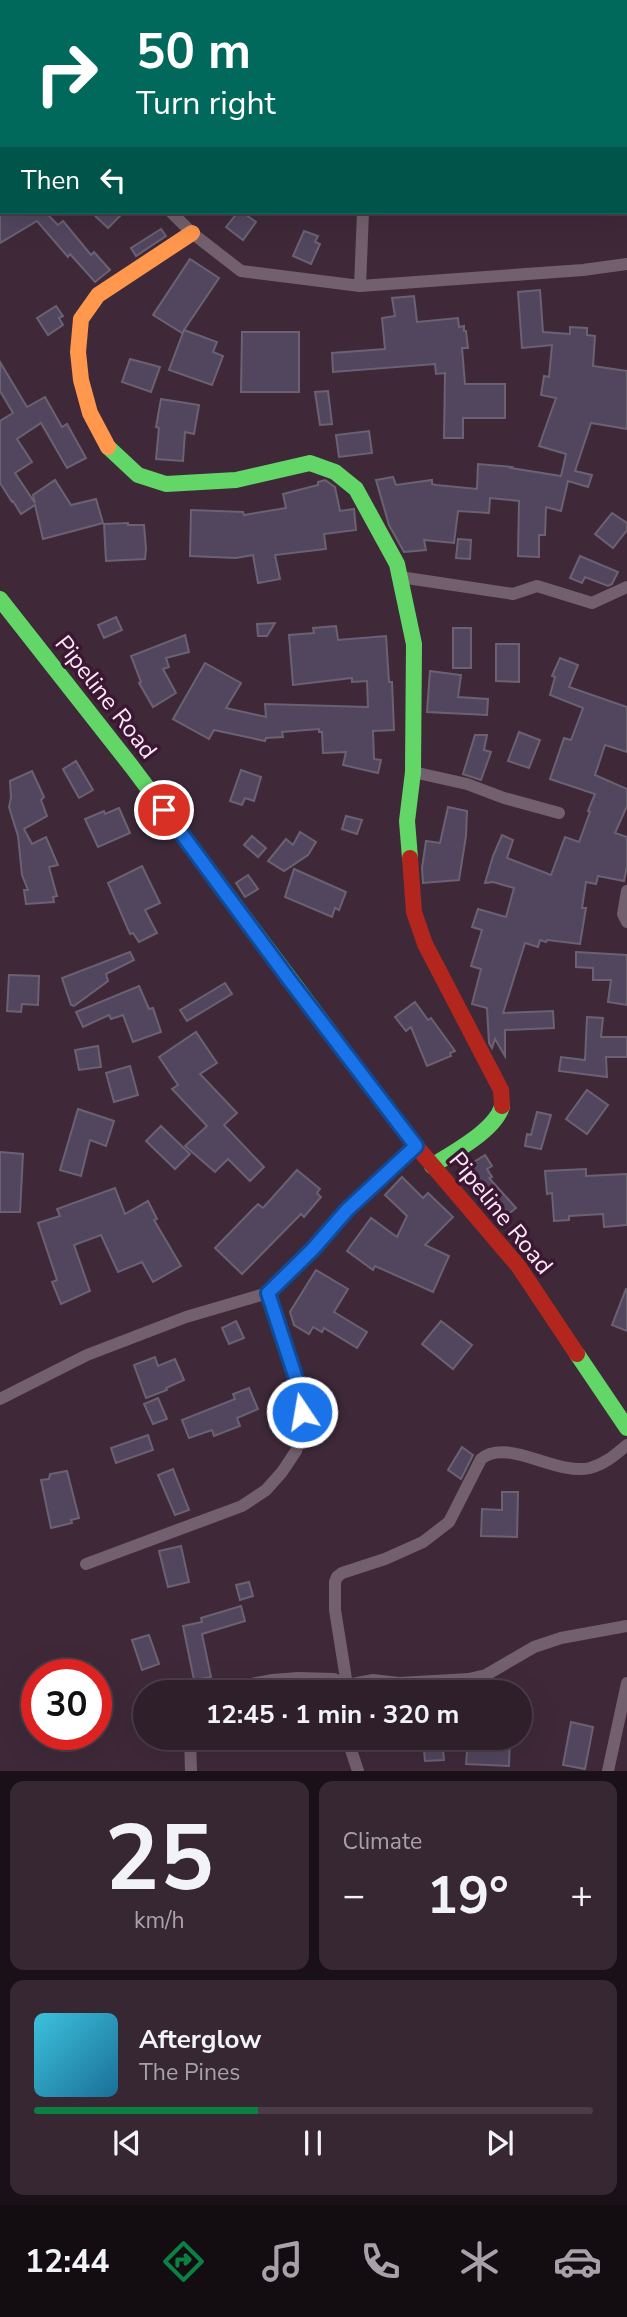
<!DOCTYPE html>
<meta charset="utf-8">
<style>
body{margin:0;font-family:"Nunito Sans",sans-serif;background:#372733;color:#f1f3f6;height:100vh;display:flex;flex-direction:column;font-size:26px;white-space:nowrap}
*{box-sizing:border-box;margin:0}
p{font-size:23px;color:#a7a2a9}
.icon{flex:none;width:38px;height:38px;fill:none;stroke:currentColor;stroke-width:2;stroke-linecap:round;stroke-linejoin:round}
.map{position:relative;height:1771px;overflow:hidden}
.details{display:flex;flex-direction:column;gap:10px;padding:10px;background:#1a1118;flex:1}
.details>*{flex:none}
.top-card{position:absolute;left:0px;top:0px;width:628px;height:214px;box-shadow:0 7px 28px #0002,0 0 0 2px #4a3d47;background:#00695c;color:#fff;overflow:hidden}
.speed{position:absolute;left:21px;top:1659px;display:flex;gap:14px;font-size:35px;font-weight:700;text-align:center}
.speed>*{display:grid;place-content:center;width:91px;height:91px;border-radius:50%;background:#2f1f2b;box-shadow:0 7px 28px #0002,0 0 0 2px #4a3d47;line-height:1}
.speed .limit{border:10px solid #d22;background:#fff;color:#111}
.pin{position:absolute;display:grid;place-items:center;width:60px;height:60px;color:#fff;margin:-30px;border:4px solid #fff;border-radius:50%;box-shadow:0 2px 7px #0007}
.me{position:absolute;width:77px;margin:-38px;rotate:348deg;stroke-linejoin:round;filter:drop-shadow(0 0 5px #0008)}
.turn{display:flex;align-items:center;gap:24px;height:147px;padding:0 21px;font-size:32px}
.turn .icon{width:91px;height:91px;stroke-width:2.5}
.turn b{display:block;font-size:49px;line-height:60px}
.then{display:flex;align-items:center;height:66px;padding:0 21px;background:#0003;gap:14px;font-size:26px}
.big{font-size:52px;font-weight:700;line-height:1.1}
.details .card{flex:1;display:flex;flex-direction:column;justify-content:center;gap:10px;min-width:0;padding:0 24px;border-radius:14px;background:#372733}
.details .dial{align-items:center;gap:0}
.dial b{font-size:91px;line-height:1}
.song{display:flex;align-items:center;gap:21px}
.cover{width:84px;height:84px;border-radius:10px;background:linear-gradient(135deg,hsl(190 70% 55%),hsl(200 70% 35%))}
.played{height:7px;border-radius:4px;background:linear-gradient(90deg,#0b8043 40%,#4a3d47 40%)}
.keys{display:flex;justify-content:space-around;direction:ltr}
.heat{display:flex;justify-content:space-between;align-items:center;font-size:38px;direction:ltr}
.details .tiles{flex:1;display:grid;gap:10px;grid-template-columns:1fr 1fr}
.card:last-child{grid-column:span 2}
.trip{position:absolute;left:133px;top:1680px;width:399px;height:70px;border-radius:35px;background:#2f1f2b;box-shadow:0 7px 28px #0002,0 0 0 2px #4a3d47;font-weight:700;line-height:70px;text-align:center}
.dock{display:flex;height:112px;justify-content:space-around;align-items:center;background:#130c11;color:#a7a2a9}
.dock .icon{width:49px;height:49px}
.dock .on{color:#0b8043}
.dock b{font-size:32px;color:#f1f3f6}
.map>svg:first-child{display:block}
.building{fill:#51465e;stroke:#6a6272;stroke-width:2}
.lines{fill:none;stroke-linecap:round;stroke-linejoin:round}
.street{stroke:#73606e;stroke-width:12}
.fast{stroke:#63d668;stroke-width:16}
.slow{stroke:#ff974d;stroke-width:16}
.jam{stroke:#b3261e;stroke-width:16}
.route-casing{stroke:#114b97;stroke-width:18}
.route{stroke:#1a73e8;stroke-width:12}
.labels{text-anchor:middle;stroke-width:7;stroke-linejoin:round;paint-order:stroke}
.street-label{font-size:24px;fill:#fde8f6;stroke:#3c1733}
</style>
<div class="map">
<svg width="627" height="1771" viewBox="0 0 627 1771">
<rect width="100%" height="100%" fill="#3f2939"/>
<g class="building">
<polygon points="0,212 53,212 48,215 58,225 63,221 91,255 94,252 110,270 95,282 70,254 68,257 37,221 0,243"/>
<polygon points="91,212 124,212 108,228"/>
<polygon points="238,212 242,212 256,222 243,240 226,227"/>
<polygon points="161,229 166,236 136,256 131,248"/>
<polygon points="304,231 318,236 315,242 320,244 311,264 293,256"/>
<polygon points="190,259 219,278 182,333 153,315"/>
<polygon points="540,290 543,332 570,334 570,327 587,328 587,335 595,336 593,366 627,371 627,429 591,423 575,471 592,475 588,487 568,481 561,511 546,507 545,535 539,535 539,557 518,556 519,501 490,498 489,513 458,511 454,543 424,540 426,550 404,552 389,525 376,480 393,477 396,485 432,480 432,484 436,485 477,489 478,464 512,467 511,468 561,476 566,454 539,446 556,398 541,395 544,376 549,377 552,345 522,348 518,292"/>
<polygon points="414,296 417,322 458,318 459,327 464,326 464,331 466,331 468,348 462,348 465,384 505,384 505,418 463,418 463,438 444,438 445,373 436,374 435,364 333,372 332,353 385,349 382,318 395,316 392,298"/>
<polygon points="56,306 63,316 59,318 63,325 48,335 37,318"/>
<polygon points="184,330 217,342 213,352 223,356 212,385 169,370"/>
<polygon points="242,332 299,332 299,392 241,392"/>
<polygon points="130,359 160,367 151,392 122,382"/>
<polygon points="0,362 27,407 45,397 62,427 67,424 86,458 67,468 41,423 17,439 32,462 15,473 35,503 33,495 55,480 71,505 96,499 103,523 43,539 35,505 21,514 13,501 12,502 0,483 0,421 13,413 0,391"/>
<polygon points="328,391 332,424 320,425 315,392"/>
<polygon points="161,399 199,405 194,434 185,432 183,461 156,459 159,428 156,427"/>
<polygon points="369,431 372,453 339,457 336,435"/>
<polygon points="325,480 335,487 340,511 354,509 356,530 324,534 326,549 275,555 280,579 258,583 253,555 236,558 190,556 191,510 243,512 244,515 286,508 283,494 318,485 318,482"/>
<polygon points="612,513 627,523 627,530 613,548 595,534"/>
<polygon points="128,523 128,525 144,525 146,549 145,559 106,561 104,524"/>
<polygon points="458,539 471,540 470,559 456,558"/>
<polygon points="580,556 618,572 612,584 608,586 585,577 582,583 570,578"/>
<polygon points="116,617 122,630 104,638 98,625"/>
<polygon points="275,623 267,636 258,636 257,624"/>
<polygon points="336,626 338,640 386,636 389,682 392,682 394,730 373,731 374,759 381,760 378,773 343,765 346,752 323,753 322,732 319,732 319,729 282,732 283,737 266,738 265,741 214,730 209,739 173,719 205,663 241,683 226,708 266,717 265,704 368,707 367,681 352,682 352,678 293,685 289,635 314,633 313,628"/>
<rect x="453" y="628" width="18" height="40"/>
<polygon points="185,635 189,652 166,658 169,667 163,669 176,693 153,707 139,683 141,682 131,656"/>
<polygon points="496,644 519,644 519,682 496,681"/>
<polygon points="560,658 578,665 569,687 627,707 627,752 605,745 595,775 627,789 627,806 615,833 627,837 627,866 624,881 598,876 596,884 586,882 582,908 586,908 580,944 547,940 546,942 540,940 538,947 525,943 503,1013 553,1011 554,1028 505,1030 505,1056 495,1039 492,1048 489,1043 487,1008 472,1004 481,969 471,966 482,930 472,927 478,909 506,917 514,888 493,882 485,883 493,856 502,835 513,840 507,858 551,875 565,837 579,842 590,812 588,811 595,794 550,779 564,738 571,740 583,708 550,695 555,677 552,676"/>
<polygon points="430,671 461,675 458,697 488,699 487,715 427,712"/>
<polygon points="519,732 540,740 529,768 508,761"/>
<polygon points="475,735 487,735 484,750 491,752 481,780 463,774"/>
<polygon points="76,761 93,790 79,798 63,769"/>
<polygon points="241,770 261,777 254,801 245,798 242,805 230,801"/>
<polygon points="32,771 44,797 41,800 47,816 24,829 32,844 46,837 58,865 49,867 57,896 53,897 54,902 26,904 24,890 28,890 22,875 18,836 9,807 11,798 10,781"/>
<polygon points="448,807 467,811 466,836 459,880 423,883 422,868 426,841 440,843"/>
<polygon points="119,808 130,833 98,847 85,819 104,811 105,814"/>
<polygon points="346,816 362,820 357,834 342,829"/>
<polygon points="300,832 316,842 308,855 284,871 268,861 286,839 293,845"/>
<polygon points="252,836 266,848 258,857 244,845"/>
<polygon points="142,866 160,903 145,910 157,933 139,942 133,933 130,934 108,883"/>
<polygon points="294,869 346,892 339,910 335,908 332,917 285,897"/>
<polygon points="248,875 258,889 245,897 236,883"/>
<polygon points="130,952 134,960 106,974 108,981 74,1006 71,1005 62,978"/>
<polygon points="576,952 627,955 627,1005 608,1002 611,980 593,980 593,968 576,967"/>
<polygon points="9,975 39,976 38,1005 22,1004 21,1012 7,1011"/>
<polygon points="225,983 232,994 187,1021 180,1010"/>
<polygon points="139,986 149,1009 153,1008 161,1032 133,1042 123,1015 111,1019 109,1015 83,1027 76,1012"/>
<polygon points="415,1002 428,1020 431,1018 455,1051 450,1053 451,1056 427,1066 411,1027 406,1031 395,1017"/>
<polygon points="587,1017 603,1018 601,1037 627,1037 627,1057 606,1057 607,1077 559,1071 561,1057 585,1060"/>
<polygon points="196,1032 217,1063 200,1074 237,1113 224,1125 264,1167 250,1181 228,1159 215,1172 185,1146 207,1126 172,1089 178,1085 159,1057"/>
<polygon points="98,1046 101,1067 79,1070 75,1050"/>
<polygon points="130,1066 138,1095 114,1102 106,1073"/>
<polygon points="587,1090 608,1105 587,1134 566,1119"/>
<polygon points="78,1109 114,1121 106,1146 90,1140 81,1176 60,1170"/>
<polygon points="537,1112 551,1115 541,1149 525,1146 527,1134 531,1135"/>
<polygon points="161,1126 190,1154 175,1169 146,1141"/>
<polygon points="0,1152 23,1154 20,1212 0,1212"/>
<polygon points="485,1155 492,1166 487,1169 492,1177 489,1178 516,1208 506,1216 481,1183 476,1185 476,1179 469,1165"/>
<polygon points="586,1169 586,1176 627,1174 627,1225 604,1227 603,1214 569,1216 569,1220 554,1221 552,1193 547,1194 545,1171"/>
<polygon points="297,1170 320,1189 317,1193 321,1197 304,1217 301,1214 242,1274 215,1248 258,1204 263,1208"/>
<polygon points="402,1177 423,1198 428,1193 453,1217 425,1245 449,1256 433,1292 375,1266 373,1270 347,1251 371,1218 397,1237 407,1216 385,1195"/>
<polygon points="115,1188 125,1214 148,1201 157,1219 154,1220 181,1266 153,1282 142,1262 118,1272 101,1235 74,1245 90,1291 61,1304 52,1282 57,1280 38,1223 60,1216 57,1209"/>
<polygon points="316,1270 348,1289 334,1312 367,1332 357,1348 324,1328 322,1332 313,1327 309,1334 294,1325 290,1312"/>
<polygon points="626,1289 627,1289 627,1331 612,1325"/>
<polygon points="236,1321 244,1338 229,1344 222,1328"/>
<polygon points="441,1321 472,1345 453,1369 422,1344"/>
<polygon points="155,1357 158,1366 175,1359 184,1380 166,1388 167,1390 146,1398 134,1365"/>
<polygon points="249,1388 258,1409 237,1418 240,1426 214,1436 212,1430 189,1438 182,1420 235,1399 233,1394"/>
<polygon points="158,1398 167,1419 153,1424 144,1404"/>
<polygon points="148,1435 153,1450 116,1463 111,1448"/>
<polygon points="462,1447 473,1455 461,1479 448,1470"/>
<polygon points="173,1469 189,1510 175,1515 158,1475"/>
<polygon points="67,1471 79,1518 71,1520 72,1523 51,1528 41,1480 49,1479 50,1474"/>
<polygon points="502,1492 518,1492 517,1537 481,1536 482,1509 502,1510"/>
<polygon points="181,1546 189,1582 168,1587 159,1551"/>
<polygon points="249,1582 253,1596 240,1600 236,1585"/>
<polygon points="241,1606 245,1621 202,1634 211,1677 194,1680 183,1626 202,1622 201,1618"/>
<polygon points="149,1635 159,1664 142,1670 132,1640"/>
<polygon points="571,1722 593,1727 585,1769 563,1765"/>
<polygon points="442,1738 444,1760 425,1761 423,1739"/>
<polygon points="468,1738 510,1738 509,1766 466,1764"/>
</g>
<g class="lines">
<g class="street">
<polyline points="408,2 408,0"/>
<polyline points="0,27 2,29"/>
<polyline points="171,212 192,233 241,271 360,286 583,270 627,264"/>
<polyline points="360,286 363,212"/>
<polyline points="400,577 513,594 537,586 592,603 627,587"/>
<polyline points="413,772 467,784 504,798 559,813"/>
<polyline points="627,891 623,914 627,922"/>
<polyline points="0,1399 87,1355 186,1317 268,1293 313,1249 347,1211 416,1146"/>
<polyline points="86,1564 242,1506 266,1490 282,1472 296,1451 303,1426 302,1397 268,1293"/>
<polyline points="207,1692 273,1680 298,1678 334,1679 347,1685 373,1680 399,1683 469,1679 486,1675 534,1647 561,1638 627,1626"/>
<path d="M346 1692 347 1685 335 1610V1582L337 1577 342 1573 385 1559 423 1542 449 1522 481 1459C507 1437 556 1476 590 1468 605 1464 615 1455 627 1445"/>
<polyline points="190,1738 191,1771"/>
<polyline points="347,1738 358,1771"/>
<polyline points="608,1771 627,1683"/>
</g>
<g class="fast">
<polyline points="108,447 138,475 166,484 236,480 310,463 335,472 356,489 397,564 414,644 413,772 407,821 410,858"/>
<polyline points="0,599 132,767 380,1099"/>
<path d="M432 1166C452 1153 496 1130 502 1106"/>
<polyline points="577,1354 627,1428"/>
</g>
<polyline class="slow" points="108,447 90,413 81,380 78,352 81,319 98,295 192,233"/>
<g class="jam">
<polyline points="410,858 414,912 425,944 501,1090 502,1106"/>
<polyline points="380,1099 416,1146 519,1267 577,1354"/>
</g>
</g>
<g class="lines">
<g class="route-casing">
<polyline id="route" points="164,810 291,982 416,1146 347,1210 313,1249 268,1293 302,1397 302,1412"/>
</g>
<use href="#route" class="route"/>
</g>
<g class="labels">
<g class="street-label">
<text transform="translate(106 697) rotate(52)" y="8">Pipeline Road</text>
<text transform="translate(501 1213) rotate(51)" y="8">Pipeline Road</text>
</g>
</g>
</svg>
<div class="speed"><div class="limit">30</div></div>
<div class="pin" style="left:164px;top:810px;background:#d93025"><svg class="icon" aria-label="arrive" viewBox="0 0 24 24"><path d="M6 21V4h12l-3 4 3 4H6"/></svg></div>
<svg class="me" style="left:302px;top:1412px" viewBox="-20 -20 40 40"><circle r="17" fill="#1a73e8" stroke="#fff" stroke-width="3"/><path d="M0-11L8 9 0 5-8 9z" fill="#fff"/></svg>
<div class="trip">12:45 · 1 min · 320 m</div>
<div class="top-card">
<div class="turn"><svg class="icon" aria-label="right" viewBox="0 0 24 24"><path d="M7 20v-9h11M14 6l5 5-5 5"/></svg><div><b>50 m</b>Turn right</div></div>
<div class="then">Then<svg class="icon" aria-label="left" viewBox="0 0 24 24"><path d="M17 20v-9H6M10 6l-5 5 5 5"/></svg></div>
</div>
</div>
<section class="details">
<div class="tiles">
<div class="card dial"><b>25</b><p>km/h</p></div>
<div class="card"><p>Climate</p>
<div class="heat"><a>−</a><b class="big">19°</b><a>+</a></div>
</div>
<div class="card">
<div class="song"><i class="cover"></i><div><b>Afterglow</b><p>The Pines</p></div></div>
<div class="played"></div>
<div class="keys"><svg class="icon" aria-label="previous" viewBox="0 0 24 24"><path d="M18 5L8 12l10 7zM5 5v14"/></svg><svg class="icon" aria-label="pause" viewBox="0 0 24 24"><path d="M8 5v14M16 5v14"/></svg><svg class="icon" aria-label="next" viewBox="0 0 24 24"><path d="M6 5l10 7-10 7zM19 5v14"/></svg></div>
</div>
</div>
</section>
<nav class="dock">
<b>12:44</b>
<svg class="icon on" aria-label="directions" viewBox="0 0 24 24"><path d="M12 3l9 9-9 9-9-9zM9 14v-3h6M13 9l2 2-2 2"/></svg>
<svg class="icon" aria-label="music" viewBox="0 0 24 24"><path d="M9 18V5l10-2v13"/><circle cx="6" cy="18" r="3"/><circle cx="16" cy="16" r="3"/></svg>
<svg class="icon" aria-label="phone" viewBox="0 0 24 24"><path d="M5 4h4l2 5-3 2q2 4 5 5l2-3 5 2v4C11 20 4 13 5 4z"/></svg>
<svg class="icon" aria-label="climate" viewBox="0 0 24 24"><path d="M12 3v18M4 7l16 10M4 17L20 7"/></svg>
<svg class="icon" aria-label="car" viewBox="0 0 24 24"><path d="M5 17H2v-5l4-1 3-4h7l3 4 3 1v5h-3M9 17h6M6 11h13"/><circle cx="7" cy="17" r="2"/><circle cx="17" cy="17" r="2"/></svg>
</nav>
